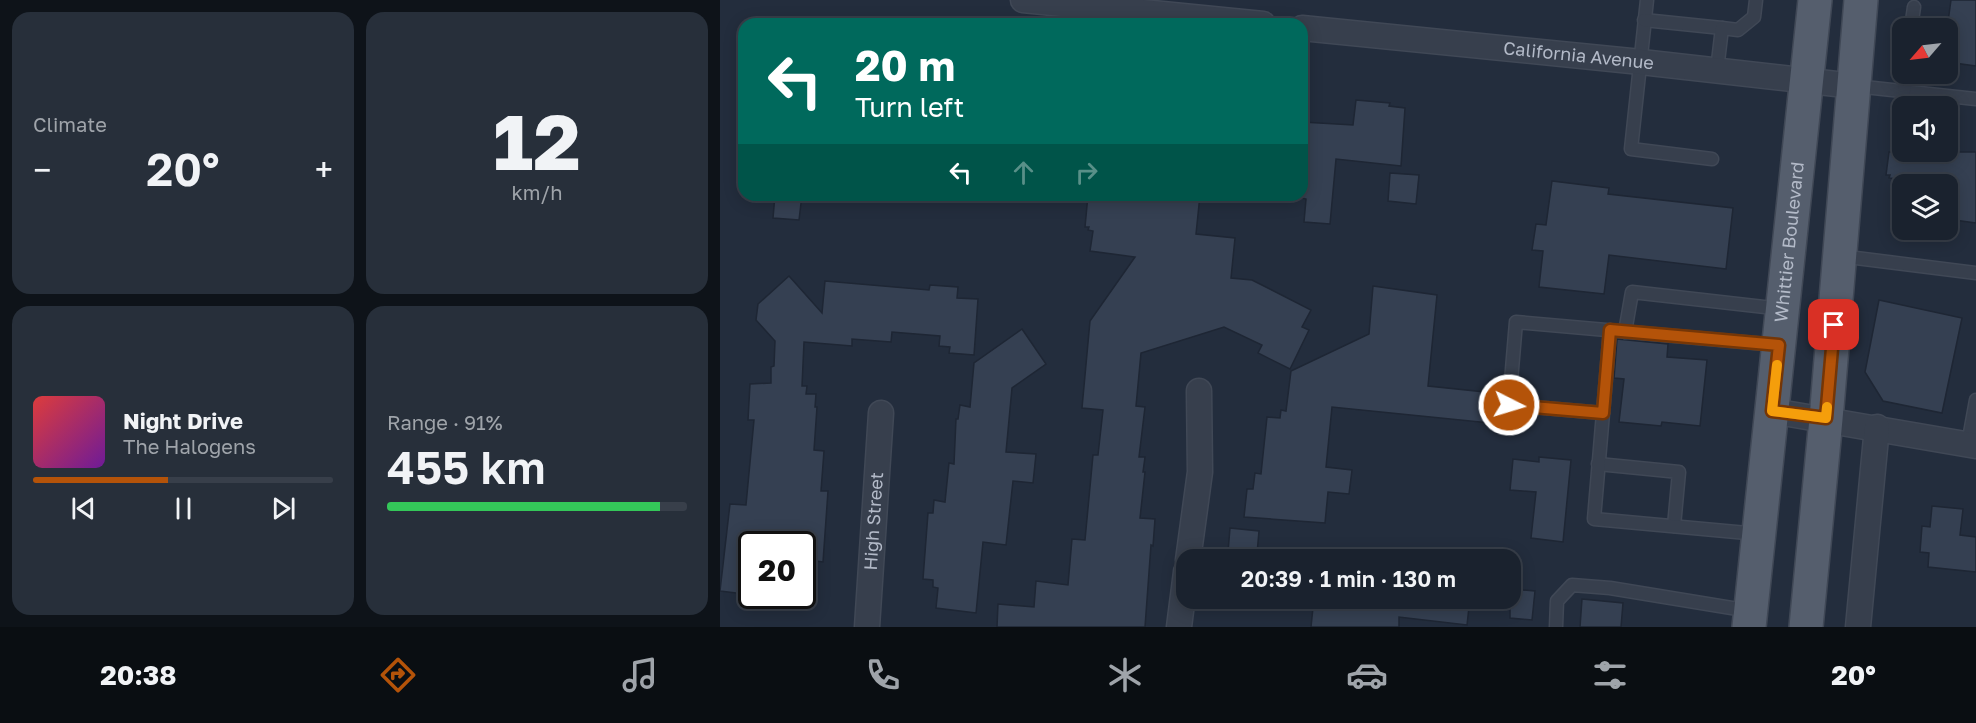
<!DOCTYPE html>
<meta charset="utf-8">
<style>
body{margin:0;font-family:"Golos Text",sans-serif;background:#272f3a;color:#f1f3f6;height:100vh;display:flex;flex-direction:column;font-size:22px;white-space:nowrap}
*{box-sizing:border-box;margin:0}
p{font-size:20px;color:#9fa4aa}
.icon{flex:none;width:33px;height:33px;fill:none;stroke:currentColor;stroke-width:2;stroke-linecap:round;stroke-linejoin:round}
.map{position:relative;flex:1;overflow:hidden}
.panel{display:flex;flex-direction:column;gap:12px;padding:12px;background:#0e1319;width:720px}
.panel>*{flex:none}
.top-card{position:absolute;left:18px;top:18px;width:570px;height:183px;border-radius:18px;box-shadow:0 3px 15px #0003,0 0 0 2px #383f4a;background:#00695c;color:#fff;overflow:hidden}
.needle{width:39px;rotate:242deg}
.controls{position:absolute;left:1172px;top:18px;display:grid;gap:12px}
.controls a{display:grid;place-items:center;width:66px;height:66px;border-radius:12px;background:#1a222e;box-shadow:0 3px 15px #0003,0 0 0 2px #383f4a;font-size:30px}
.speed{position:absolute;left:18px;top:531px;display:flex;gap:12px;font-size:30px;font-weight:700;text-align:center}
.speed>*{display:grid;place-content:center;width:78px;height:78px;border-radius:50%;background:#1a222e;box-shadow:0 3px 15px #0003,0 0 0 2px #383f4a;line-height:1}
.speed .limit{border:3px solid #111;border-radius:9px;background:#fff;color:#111}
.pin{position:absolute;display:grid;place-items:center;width:51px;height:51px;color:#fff;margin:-26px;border-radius:12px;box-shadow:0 3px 9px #0006}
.me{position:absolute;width:66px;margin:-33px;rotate:95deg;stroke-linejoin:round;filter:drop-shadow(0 0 4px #0008)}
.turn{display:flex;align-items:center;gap:21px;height:126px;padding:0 18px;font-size:27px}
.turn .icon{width:78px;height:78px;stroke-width:2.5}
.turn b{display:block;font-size:42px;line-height:51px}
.lanes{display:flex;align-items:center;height:57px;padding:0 18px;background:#0003;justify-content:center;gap:30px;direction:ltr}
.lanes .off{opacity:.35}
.big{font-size:45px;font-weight:600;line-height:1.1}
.panel .widget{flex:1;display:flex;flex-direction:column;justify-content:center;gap:9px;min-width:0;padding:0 21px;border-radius:18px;background:#272f3a}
.panel .dial{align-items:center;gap:0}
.dial b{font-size:78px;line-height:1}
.song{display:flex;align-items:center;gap:18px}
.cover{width:72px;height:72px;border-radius:9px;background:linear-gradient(135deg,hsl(0 70% 55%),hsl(280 70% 35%))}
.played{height:6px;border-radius:3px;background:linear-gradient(90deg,#b45309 45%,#383f4a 45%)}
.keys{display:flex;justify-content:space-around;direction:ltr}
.heat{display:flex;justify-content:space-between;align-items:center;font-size:33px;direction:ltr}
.charge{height:9px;border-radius:4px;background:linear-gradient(90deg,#34c759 91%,#383f4a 0)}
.panel .tiles{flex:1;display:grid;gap:12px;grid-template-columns:repeat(2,1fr)}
.trip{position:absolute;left:456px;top:549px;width:345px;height:60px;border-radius:18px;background:#1a222e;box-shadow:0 3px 15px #0003,0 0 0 2px #383f4a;font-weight:600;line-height:60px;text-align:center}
.dock{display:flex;height:96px;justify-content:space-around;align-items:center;background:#0a0e12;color:#9fa4aa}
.dock .icon{width:42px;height:42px}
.dock .selected{color:#b45309}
.dock b{font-size:27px;color:#f1f3f6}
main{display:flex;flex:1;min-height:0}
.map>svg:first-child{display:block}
.building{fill:#354052;stroke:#1e2634;stroke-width:1.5}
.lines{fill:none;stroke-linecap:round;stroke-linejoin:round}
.lane-casing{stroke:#404856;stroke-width:15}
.street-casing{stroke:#404856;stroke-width:27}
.primary-casing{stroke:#404856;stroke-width:36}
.lane{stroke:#373f4d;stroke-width:12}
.street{stroke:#373f4d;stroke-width:24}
.primary{stroke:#555e6d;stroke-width:33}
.route-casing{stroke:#753606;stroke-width:15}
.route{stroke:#b45309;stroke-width:10}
.slow{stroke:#f59e0b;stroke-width:10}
.labels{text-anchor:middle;stroke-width:6;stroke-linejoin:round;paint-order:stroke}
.street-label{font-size:18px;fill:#b3bac8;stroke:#1c2432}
</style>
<main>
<section class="panel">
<div class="tiles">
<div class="widget"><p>Climate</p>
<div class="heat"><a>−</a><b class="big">20°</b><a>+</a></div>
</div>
<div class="widget dial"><b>12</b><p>km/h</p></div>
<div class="widget">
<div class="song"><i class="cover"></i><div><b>Night Drive</b><p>The Halogens</p></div></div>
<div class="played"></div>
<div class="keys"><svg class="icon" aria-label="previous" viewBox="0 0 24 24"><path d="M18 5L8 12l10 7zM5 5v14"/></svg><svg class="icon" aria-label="pause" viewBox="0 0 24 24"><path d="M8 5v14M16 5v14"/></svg><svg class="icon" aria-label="next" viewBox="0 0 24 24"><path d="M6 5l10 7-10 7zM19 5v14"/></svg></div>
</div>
<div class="widget"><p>Range · 91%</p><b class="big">455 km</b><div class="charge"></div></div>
</div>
</section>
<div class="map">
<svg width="1256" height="627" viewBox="0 0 1256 627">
<rect width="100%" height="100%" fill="#232d3d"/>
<g class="building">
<polygon points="1231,0 1256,0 1256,66 1227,62 1227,29"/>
<polygon points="636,100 670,103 669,106 685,108 681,166 616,159 610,224 584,222 586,199 582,198 582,122 633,125"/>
<polygon points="1169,152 1256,152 1256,223 1227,219 1227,184 1175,184 1176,179 1169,178 1170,175 1166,175"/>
<polygon points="670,173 699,175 696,204 668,201"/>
<polygon points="832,181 889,188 888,194 1013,208 1006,269 889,255 884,294 819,287 823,251 812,250 816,224 826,225"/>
<polygon points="55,195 82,195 79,220 53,218"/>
<polygon points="368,195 480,195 476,234 515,238 511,278 532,280 591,310 582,327 589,330 570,369 538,353 542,345 504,327 421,353 416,406 425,407 419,457 425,457 423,472 425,472 420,518 435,519 433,546 431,545 425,627 277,627 278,604 314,607 316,581 348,585 352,539 365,540 373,455 378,455 383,410 362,408 370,321 415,257 370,251 373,231 368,230 369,227 365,227"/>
<polygon points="69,276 102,313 105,281 209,290 210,285 238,287 237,298 258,299 254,355 229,353 230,347 219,346 220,336 172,332 171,342 132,339 132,346 84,342 82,386 87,386 86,394 96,394 95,407 97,407 94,450 104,451 101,491 108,491 103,562 82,559 82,544 32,544 32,595 0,591 10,504 26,505 34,420 28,420 30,384 51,383 51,367 54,366 55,341 36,320 38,304"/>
<polygon points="653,286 717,295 708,386 765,392 765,397 773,397 770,423 612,407 606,467 632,470 629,494 608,492 605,523 524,517 527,489 533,489 535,473 541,474 547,417 560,418 561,410 566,411 571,371 649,334"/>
<polygon points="1159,300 1242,318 1222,413 1163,401 1145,372"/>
<polygon points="302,329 326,364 292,388 286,452 316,454 313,483 293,481 286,545 263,542 256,613 216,608 218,588 213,587 213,580 203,579 208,513 213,513 214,500 225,502 229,463 234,464 236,419 238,419 240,405 250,407 254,363"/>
<polygon points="897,339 948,344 947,357 987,360 980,426 942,422 941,426 899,422 904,379 894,378"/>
<polygon points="819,457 851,460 843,542 811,538 816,492 790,490 793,459 819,462"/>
<polygon points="1212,506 1243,509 1240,535 1256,537 1256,572 1208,567 1209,553 1200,552 1202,526 1210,527"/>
<polygon points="510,528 539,531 537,554 508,552"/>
<polygon points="790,589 815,591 812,620 790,618"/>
<polygon points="594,598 750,598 747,625 679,617 679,627 591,627"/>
<polygon points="862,599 903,603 901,627 860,627"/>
</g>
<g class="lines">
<g class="lane-casing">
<g id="lane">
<polyline points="927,0 911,149 992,159"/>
<polyline points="924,20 1002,28"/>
<polyline points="1191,28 1194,7"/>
<polyline points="997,70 1002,28 1018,30 1034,17 1036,0"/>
<polyline points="1135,86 1256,99"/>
<polyline points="1184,91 1186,74"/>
<polyline points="1120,256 1256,273"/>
<polyline points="905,332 912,292 1062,309"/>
<polyline points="883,413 890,330"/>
<polyline points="1248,444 1256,400"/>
<polyline points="878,464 959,472 954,526"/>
<polyline points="1038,534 874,519 883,413 789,405 796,322 1057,345"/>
<polyline points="836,627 837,601 852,585 890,588 1030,611"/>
</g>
</g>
<g class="street-casing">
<g id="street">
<polyline points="303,0 543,24"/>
<path id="s1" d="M582 28 921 62 1134 86"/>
<polyline points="1052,411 1256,446"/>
<polyline points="468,560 480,472 479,391"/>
<path id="s2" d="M147 627 161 413"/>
<polyline points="459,627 466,572"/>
<polyline points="1138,627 1157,427"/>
</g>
</g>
<g class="primary-casing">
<g id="primary">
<path id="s3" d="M1029 627 1095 0"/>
<polyline points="1086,627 1106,419 1141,0"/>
</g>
</g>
<use href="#lane" class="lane"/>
<use href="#street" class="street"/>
<use href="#primary" class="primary"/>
</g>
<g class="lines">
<g class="route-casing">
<polyline id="route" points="789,405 883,413 890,330 1059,345 1052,411 1106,418 1114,325"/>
</g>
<use href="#route" class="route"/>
<polyline class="slow" points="1057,365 1052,411 1106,418 1107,407"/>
</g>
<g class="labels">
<g class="street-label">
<text dy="6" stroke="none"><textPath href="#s1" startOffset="278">California Avenue</textPath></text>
<text dy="6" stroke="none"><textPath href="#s3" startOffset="387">Whittier Boulevard</textPath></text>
<text dy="6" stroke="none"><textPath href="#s2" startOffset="106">High Street</textPath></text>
</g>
</g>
</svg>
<div class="controls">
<a><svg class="needle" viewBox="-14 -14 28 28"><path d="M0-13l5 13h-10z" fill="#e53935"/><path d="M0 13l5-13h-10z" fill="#9fa4aa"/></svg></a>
<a><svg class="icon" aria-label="sound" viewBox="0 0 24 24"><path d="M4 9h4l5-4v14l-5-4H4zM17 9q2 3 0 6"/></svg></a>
<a><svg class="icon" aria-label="layers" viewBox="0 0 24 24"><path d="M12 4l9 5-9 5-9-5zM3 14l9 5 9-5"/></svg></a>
</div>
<div class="speed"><div class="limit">20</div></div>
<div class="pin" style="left:1114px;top:325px;background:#d93025"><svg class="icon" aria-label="arrive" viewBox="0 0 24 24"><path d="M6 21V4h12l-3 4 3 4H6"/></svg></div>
<svg class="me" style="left:789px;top:405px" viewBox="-20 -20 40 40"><circle r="17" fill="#b45309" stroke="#fff" stroke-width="3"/><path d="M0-11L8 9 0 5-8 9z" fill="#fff"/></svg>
<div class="trip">20:39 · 1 min · 130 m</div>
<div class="top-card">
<div class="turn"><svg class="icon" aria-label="left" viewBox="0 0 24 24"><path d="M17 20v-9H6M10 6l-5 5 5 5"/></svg><div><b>20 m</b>Turn left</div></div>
<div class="lanes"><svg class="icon" aria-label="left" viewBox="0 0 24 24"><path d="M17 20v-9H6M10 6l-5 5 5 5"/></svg><svg class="icon off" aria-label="ahead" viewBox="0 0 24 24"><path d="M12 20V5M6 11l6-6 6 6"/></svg><svg class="icon off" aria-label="right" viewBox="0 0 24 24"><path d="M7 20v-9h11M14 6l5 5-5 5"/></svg></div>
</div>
</div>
</main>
<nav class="dock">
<b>20:38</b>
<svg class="icon selected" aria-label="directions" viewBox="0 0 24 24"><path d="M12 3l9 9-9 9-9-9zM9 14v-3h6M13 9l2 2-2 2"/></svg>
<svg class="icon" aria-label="music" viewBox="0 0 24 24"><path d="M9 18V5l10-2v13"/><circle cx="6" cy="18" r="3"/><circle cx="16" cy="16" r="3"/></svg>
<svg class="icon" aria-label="phone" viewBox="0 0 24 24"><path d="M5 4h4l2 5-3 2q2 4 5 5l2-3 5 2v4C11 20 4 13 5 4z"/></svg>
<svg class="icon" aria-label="climate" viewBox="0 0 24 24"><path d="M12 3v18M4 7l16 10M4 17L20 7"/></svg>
<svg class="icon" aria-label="car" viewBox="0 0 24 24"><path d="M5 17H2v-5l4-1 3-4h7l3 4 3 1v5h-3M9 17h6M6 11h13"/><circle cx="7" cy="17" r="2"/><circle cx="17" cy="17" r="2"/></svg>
<svg class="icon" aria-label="filters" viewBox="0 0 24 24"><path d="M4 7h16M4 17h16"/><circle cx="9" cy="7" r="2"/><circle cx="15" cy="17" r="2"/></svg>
<b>20°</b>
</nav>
